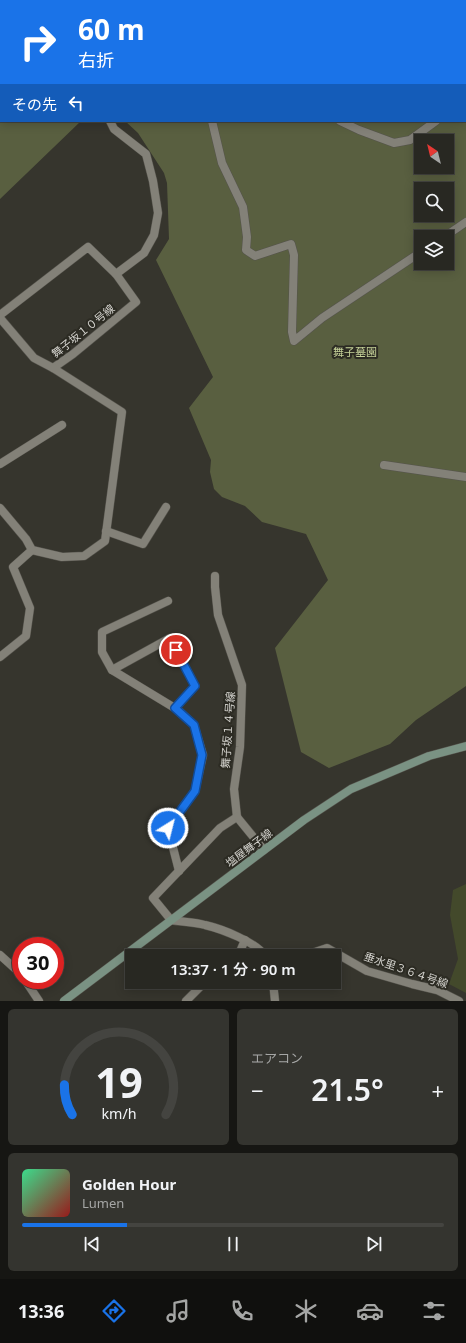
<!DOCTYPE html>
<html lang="ja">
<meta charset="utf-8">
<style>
body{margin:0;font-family:"Noto Sans","Noto Sans JP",sans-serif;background:#34342f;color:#f1f3f6;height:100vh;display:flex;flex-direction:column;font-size:15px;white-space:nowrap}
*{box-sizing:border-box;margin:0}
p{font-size:13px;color:#a5a6a5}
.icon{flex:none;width:22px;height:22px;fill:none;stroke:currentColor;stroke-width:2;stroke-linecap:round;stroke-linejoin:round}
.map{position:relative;height:1001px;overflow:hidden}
.sheet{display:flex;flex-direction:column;gap:8px;padding:8px;background:#161613;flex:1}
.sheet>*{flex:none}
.banner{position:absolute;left:0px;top:0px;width:466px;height:122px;box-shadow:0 2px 10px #0003,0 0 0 1px #444440;background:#1a73e8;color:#fff;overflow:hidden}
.needle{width:26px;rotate:325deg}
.buttons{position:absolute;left:414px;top:134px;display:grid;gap:8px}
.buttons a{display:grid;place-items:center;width:40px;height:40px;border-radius:0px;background:#282822;box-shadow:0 2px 10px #0003,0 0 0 1px #444440;font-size:20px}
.speed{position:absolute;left:12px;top:937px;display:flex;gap:8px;font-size:20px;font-weight:700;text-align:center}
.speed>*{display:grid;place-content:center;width:52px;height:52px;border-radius:50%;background:#282822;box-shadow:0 2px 10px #0003,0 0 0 1px #444440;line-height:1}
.speed .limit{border:6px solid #d22;background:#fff;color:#111}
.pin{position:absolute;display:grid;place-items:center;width:34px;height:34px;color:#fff;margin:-17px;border:2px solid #fff;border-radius:50%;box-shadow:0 1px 4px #0007}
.me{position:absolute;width:44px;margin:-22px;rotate:36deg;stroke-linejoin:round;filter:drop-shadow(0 0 3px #0008)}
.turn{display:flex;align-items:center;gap:14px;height:84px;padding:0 12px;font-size:18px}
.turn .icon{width:52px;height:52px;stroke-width:2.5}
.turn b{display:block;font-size:28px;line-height:34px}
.then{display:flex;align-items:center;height:38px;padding:0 12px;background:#0003;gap:8px;font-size:15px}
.big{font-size:30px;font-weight:600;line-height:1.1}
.sheet .tile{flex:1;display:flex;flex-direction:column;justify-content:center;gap:6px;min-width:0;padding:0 14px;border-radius:6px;background:#34342f}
.sheet .dial{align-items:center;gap:0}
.dial svg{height:104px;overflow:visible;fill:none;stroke:#444440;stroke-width:7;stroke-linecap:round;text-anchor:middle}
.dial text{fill:#f1f3f6;stroke:none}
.song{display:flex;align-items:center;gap:12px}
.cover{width:48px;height:48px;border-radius:6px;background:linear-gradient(135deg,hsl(150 70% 55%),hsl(0 70% 35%))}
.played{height:4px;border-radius:2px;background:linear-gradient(90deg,#1a73e8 25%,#444440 25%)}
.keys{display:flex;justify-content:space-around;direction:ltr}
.heat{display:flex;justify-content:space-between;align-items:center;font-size:22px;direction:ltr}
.sheet .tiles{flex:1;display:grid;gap:8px;grid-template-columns:1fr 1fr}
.tile:last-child{grid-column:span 2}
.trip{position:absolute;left:125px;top:949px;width:216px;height:40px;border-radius:0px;background:#282822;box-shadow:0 2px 10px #0003,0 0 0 1px #444440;font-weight:600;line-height:40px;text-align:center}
.tabs{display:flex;height:64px;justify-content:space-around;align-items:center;background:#10100e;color:#a5a6a5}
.tabs .icon{width:28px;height:28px}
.tabs .on{color:#1a73e8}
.tabs b{font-size:18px;color:#f1f3f6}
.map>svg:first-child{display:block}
.green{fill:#43492b}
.forest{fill:#595f40;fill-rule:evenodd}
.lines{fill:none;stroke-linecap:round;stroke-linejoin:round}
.street-casing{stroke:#55534c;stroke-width:9}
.secondary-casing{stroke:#55534c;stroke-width:9}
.street{stroke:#838178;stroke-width:8}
.secondary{stroke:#7a9283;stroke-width:8}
.route-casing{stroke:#114b97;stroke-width:10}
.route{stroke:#1a73e8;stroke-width:7}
.labels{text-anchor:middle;stroke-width:4;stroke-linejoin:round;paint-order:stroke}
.street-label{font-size:11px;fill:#d4d3ce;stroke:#2c2b23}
.park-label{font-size:11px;fill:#c6d299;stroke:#2c2b23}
</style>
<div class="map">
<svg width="466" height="1001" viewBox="0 0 466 1001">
<rect width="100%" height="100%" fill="#36352d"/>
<polygon class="green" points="466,884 466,993 449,984 458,959 450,915 453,890"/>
<g class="forest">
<path d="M0 0H466V686L416 720 390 744 329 768 301 752 275 648 328 580 306 534 262 522 245 506 222 497 214 489 210 472 211 460 189 408 213 377 156 260 169 239 167 183 164 173 138 133 125 121H465V1H1V23ZM421 141H447V167H421ZM421 189H447V215H421ZM421 237H447V263H421Z"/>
<polygon points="1,110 1,121 81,121 0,199 0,111"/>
</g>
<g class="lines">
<g class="street-casing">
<g id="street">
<polyline points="465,100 466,99"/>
<polyline points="110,121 114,129 146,154 153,181 158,213 154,235 144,253 116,274"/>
<polyline points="212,121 222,163 243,207 247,237 246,250 255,256 291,244 294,255 292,332 294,341 322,318 421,252"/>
<polyline points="340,121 359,130 394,143 410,140 436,121"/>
<polyline points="444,237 466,222"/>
<polyline points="0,315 88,247 116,274 136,302 73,354 53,368 122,412 105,541 84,556 62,557 32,550 26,539 0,508"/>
<polyline points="0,318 34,358 53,368"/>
<polyline points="0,464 62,425"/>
<polyline points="384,465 466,477"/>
<polyline points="106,531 143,544 166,507"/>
<polyline points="215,576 215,587 218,615 242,685 240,747 234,789 237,817"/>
<polyline points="168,601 102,632 102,652 112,670 178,710 194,725 203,755 195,791 168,828 179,871"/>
<polyline points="0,657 26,636 30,608 13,567 32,550"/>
<polyline points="112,670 170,638 195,686 175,708"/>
<path d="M264 850 237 817 220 828 153 898 171 920C182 922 194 922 205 925 222 929 256 942 265 956"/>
<polyline points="0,955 21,974"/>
<polyline points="238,956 245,940"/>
<polyline points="303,956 327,948 367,971 412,984 437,990 459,1001"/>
<polyline points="25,980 39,1001"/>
<polyline points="273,982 275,1001"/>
<polyline points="186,1001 205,982"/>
</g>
</g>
<g class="secondary-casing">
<polyline id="secondary" points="64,1001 304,820 351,789 429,756 466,746"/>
</g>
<use href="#street" class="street"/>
<use href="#secondary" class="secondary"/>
</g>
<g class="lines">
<g class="route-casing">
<polyline id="route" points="168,828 195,791 202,755 194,725 175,708 195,686 176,650"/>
</g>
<use href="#route" class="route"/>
</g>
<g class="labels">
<g class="street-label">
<text transform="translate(83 331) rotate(-39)" y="4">舞子坂１０号線</text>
<text transform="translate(228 730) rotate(-86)" y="4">舞子坂１４号線</text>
<text transform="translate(249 848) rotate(-37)" y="4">塩屋舞子線</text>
<text transform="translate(406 970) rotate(19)" y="4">垂水里３６４号線</text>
</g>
<g class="park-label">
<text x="355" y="356">舞子墓園</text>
</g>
</g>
</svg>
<div class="buttons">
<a><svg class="needle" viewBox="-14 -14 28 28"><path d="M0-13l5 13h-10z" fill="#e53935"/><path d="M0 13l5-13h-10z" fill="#a5a6a5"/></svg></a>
<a><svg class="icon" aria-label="search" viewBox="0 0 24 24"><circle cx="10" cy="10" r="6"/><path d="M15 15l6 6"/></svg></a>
<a><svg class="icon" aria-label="layers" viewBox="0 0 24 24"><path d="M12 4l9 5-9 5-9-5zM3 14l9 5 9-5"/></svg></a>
</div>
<div class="speed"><div class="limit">30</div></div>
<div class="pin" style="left:176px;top:650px;background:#d93025"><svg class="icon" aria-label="arrive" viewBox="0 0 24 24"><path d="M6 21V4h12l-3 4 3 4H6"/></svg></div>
<svg class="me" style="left:168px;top:828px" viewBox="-20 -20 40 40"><circle r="17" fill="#1a73e8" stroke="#fff" stroke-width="3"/><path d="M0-11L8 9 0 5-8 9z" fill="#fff"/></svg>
<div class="trip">13:37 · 1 分 · 90 m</div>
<div class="banner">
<div class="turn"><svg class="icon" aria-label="right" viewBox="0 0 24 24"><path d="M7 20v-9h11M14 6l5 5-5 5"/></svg><div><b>60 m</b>右折</div></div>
<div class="then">その先<svg class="icon" aria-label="left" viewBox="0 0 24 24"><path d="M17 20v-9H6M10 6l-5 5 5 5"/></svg></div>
</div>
</div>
<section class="sheet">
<div class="tiles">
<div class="tile dial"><svg viewBox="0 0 100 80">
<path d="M14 69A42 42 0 1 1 86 69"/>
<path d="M14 69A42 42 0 0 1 8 46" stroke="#1a73e8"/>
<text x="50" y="56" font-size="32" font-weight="700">19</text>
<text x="50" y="72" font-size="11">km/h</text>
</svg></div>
<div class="tile"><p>エアコン</p>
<div class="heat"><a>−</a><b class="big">21.5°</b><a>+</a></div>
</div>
<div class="tile">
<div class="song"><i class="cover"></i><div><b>Golden Hour</b><p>Lumen</p></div></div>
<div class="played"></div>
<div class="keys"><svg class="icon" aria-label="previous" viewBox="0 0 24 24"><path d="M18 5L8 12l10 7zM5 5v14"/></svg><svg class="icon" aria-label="pause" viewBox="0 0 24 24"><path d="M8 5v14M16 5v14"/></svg><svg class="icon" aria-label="next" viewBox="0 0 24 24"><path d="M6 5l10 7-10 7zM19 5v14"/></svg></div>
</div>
</div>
</section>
<nav class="tabs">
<b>13:36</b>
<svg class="icon on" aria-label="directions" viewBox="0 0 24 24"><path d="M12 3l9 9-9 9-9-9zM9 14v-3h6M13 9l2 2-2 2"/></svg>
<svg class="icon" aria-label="music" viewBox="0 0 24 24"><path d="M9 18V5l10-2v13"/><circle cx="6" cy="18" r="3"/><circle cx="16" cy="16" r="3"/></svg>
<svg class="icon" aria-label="phone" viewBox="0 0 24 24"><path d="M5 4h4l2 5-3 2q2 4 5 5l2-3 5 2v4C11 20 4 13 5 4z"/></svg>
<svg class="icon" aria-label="climate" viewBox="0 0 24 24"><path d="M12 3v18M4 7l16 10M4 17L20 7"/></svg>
<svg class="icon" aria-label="car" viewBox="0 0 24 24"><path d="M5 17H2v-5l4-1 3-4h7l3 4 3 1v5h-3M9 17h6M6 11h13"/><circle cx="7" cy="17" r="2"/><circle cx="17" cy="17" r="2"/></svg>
<svg class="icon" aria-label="filters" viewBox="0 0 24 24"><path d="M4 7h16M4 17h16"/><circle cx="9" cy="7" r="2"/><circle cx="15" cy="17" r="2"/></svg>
</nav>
